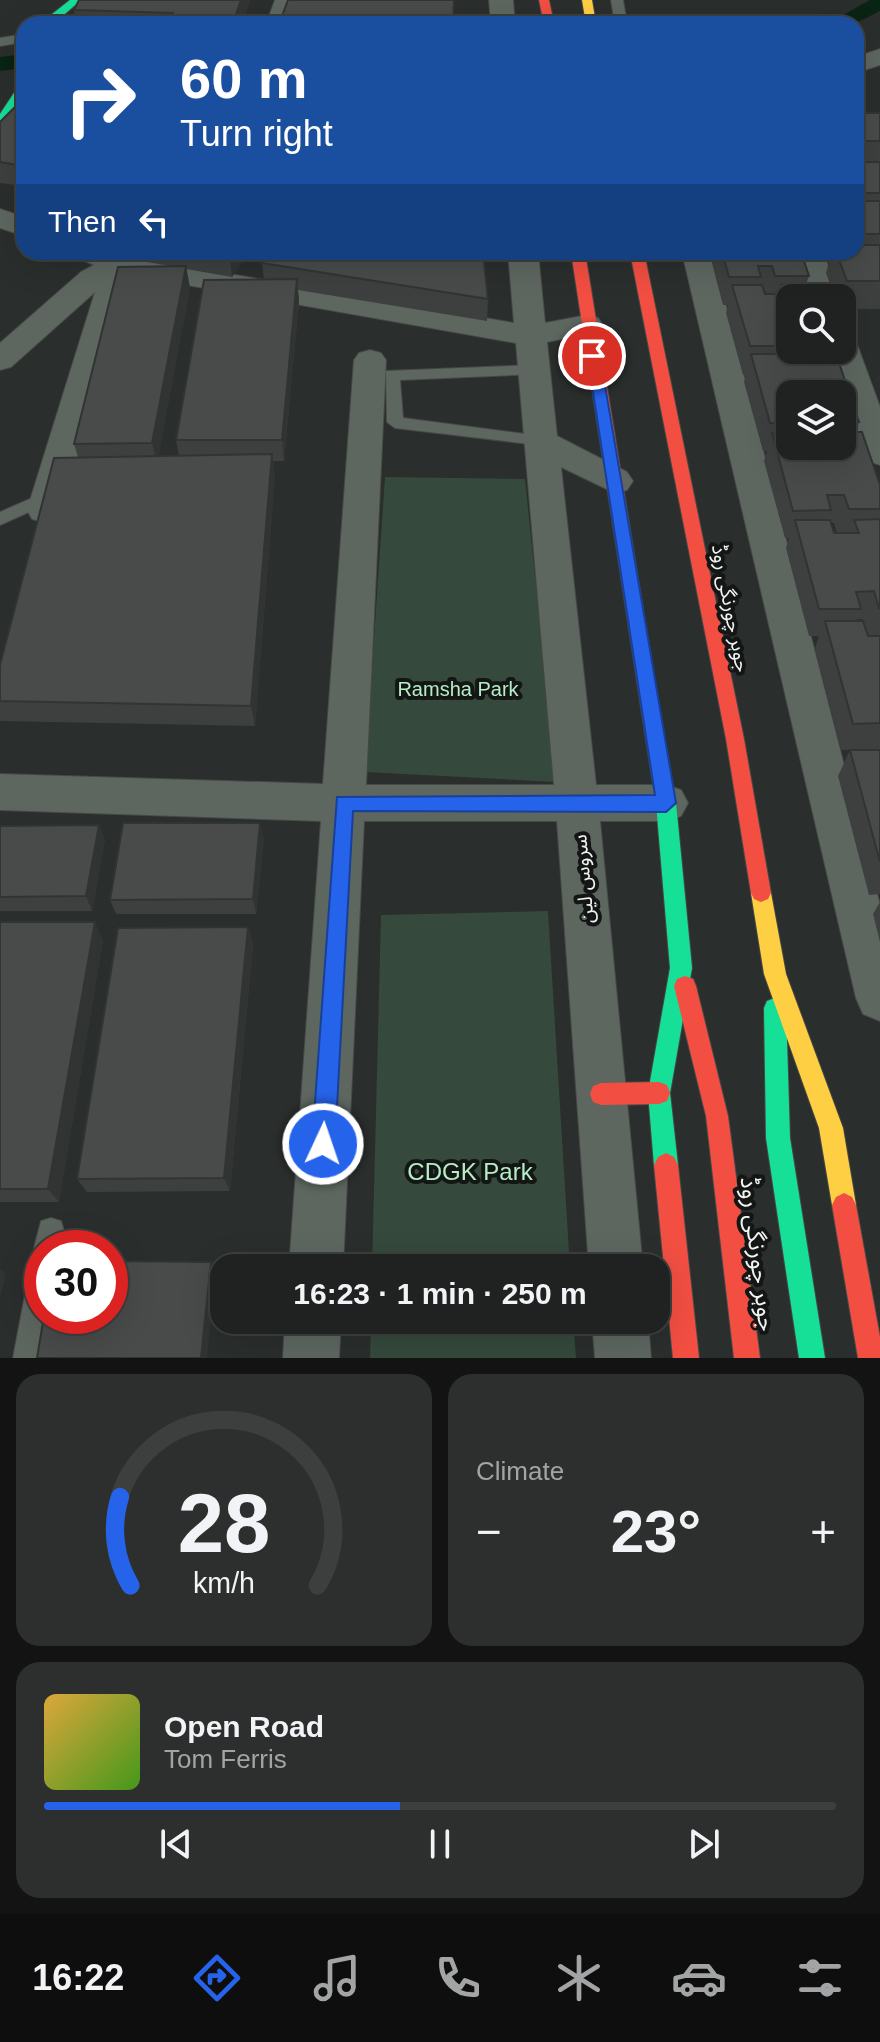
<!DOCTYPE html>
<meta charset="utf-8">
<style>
body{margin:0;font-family:Arial,"Noto Sans Arabic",sans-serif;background:#2d2f2e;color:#f1f3f6;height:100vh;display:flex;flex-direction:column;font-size:30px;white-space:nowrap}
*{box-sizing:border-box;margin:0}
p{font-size:26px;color:#a2a4a5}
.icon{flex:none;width:44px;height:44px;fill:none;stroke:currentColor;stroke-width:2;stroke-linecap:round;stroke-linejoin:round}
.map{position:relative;height:1358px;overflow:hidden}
.panel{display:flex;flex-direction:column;gap:16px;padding:16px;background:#121312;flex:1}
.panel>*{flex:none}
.banner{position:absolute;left:16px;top:16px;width:848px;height:244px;border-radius:24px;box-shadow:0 8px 32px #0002,0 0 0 2px #3d3f3f;background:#1a4fa0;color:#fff;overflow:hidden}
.fabs{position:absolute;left:776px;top:284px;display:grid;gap:16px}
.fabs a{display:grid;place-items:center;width:80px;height:80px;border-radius:16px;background:#202221;box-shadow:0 8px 32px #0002,0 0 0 2px #3d3f3f;font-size:40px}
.speed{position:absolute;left:24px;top:1230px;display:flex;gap:16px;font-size:40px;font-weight:700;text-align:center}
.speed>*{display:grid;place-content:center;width:104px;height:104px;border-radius:50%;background:#202221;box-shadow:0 8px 32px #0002,0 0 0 2px #3d3f3f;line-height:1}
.speed .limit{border:12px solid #d22;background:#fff;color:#111}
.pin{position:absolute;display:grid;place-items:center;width:68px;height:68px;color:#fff;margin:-34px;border:4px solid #fff;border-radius:50%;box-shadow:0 2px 8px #0007}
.me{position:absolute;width:88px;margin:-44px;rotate:3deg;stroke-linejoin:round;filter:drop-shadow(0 0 6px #0008)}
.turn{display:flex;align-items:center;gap:28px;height:168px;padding:0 32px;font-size:36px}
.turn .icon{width:104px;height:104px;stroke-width:2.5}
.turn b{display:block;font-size:56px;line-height:68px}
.then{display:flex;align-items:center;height:76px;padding:0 32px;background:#0003;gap:16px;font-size:30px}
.big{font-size:60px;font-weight:700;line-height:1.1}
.panel .tile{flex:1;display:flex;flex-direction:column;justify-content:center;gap:12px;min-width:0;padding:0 28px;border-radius:24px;background:#2d2f2e}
.panel .dial{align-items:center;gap:0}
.dial svg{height:208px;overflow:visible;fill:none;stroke:#3d3f3f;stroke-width:7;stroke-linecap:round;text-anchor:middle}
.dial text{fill:#f1f3f6;stroke:none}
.song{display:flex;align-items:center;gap:24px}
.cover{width:96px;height:96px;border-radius:12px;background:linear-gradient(135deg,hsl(40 70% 55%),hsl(100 70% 35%))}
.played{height:8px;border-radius:4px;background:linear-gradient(90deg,#2563eb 45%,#3d3f3f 45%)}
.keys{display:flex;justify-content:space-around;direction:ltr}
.heat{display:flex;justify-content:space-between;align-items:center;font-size:44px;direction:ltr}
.panel .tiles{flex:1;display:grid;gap:16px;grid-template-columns:1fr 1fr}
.tile:last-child{grid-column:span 2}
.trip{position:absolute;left:210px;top:1254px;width:460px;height:80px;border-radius:24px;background:#202221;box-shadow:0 8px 32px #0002,0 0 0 2px #3d3f3f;font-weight:700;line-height:80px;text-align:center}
.tab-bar{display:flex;height:128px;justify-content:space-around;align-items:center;background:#0d0e0d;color:#a2a4a5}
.tab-bar .icon{width:56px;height:56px}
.tab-bar .selected{color:#2563eb}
.tab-bar b{font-size:36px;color:#f1f3f6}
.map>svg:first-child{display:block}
.green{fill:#35493c}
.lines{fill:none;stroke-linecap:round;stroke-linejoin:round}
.canal{fill:#092413;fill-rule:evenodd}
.lane-casing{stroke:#474947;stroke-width:2}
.street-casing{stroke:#474947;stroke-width:2}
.fast-casing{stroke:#474947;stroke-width:2}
.slow-casing{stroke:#474947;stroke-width:2}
.jam-casing{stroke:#474947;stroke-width:2}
.lane{fill:#5d6760;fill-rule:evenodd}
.street{fill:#5d6760;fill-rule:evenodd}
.fast{fill:#16e098;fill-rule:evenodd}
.slow{fill:#ffcf43;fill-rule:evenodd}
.jam{fill:#f24e42;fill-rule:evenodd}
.wall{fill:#3e403f;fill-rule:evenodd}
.shaded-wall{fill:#323433}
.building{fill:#484b49;stroke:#323433;stroke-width:2}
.route{fill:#2563eb;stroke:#184099;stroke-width:2}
.labels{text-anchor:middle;stroke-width:8;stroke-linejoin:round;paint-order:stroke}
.street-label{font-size:20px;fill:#f0f3f0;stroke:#141615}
.park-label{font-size:20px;fill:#b5edc5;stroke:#141615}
.near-park-label{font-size:24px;fill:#b5edc5;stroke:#141615}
.near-street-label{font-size:24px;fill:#f0f3f0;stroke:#141615}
</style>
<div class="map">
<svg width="880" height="1358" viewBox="0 0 880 1358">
<rect width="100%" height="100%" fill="#2a2e2c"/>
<g class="green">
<polygon points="385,477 525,479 556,782 365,772"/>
<polygon points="548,911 570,1268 372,1268 381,915"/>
<polygon points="371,1320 573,1320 576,1358 370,1358"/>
</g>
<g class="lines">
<g class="canal">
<polygon points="870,0 880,0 880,11 854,24 827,24"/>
<polygon points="24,54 24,68 0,71 0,57"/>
</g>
<g class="lane-casing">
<g id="lane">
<polygon points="611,0 623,0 627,24 615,24"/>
<polygon points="24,34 24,42 0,46 0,38"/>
<polygon points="533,365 539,366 539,374 400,380 403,418 541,436 550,442 547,446 395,428 387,422 386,371"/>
<polygon points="48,491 57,497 54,501 0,525 0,512"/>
<polygon points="51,1218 61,1221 64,1231 62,1248 42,1248 42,1259 34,1248 41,1221"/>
<polygon points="42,1265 42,1316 49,1316 41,1358 13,1358 28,1279 32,1269"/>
</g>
</g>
<g class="street-casing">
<g id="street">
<polygon points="275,0 299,0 290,24 266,24"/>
<polygon points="489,0 513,0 515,24 491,24"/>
<polygon points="880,49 880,65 856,73 856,57"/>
<polygon points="0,209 24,217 24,236 0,228"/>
<polygon points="73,252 142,252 137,258 514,323 508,252 538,252 545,323 587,315 598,318 603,325 598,332 547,342 557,436 627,472 633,481 627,490 615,493 561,467 596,785 666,785 681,790 688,803 681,816 666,821 600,821 643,1268 589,1268 557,821 364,821 343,1268 289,1268 321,821 0,810 0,774 323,784 354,360 359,353 370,350 381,353 386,360 366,785 554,785 516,343 130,275 63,510 58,519 45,523 32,519 27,510 95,292 11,367 0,370 0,343 81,272 94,265 78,258"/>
<polygon points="682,252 712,252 880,905 880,1021 863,1014 856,998"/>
<polygon points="793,252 823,252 840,298 810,298"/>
<polygon points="842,337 853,340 858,347 880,407 880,465 868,461 863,453 827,350 842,350"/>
<polygon points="285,1320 341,1320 339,1358 283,1358"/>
<polygon points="592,1320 648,1320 651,1358 595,1358"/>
</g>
</g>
<g class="fast-casing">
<g id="fast">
<polygon points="70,0 81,0 59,19 51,19 51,15"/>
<polygon points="24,83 24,95 4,125 0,127 0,114 20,84"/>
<polygon points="652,713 659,715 661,720 676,803 692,968 670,1093 678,1165 674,1173 666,1177 658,1173 654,1165 648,1093 670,968 656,803 643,720 645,715"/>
<polygon points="775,998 783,1001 786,1008 790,1138 825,1358 799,1358 766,1138 764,1008 767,1001"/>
</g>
</g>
<g class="slow-casing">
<g id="slow">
<polygon points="582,0 592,0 596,24 586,24"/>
<polygon points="761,884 768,887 771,893 786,974 843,1128 856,1205 852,1213 844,1217 836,1213 832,1205 819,1128 764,974 751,893 754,887"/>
</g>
</g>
<g class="jam-casing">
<g id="jam">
<polygon points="539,0 549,0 554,24 544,24"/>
<polygon points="571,252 585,252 661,720 659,725 645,725 643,720"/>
<polygon points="630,252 644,252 744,739 771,893 768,899 761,902 754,899 751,893 726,739"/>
<polygon points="685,976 693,979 696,986 728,1116 760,1358 734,1358 706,1116 674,986 677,979"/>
<polygon points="659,1082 667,1085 670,1093 667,1101 659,1104 601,1105 593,1102 590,1094 593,1086 601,1083"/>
<polygon points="666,1153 674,1157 678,1165 699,1358 673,1358 654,1165 658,1157"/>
<polygon points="844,1193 852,1197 856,1205 880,1337 880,1358 858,1358 832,1205 836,1197"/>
</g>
</g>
<use href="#lane" class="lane"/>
<use href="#street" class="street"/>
<use href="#fast" class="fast"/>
<use href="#slow" class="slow"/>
<use href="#jam" class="jam"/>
</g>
<g class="wall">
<polygon points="250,0 242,24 77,24 74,10"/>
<polygon points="24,98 24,186 0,183 0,122"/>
<polygon points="856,113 880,113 880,309 842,309 842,298 835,298 826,273 829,262 822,262 818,252 856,252"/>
<polygon points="127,252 248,252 232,277 186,269 190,288 158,456 179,456 176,440 264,280 262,263 488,299 487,321 298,290 299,301 284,461 273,461 275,476 255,726 0,721 0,665 78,457 74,444 170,266 129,259"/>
<path d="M709 252H801L809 276 806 284 790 298V350H832L831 354 859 422 856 432 880 485V635H868L862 619H857L856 621 868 636H880V749L841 750 815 648 819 636H809L786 548 789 538H785L764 461 767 451H763L744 382 746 375H743L726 313 728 305H723ZM790 394H842V446H790ZM831 523H834L837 533H834Z"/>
<polygon points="850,750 880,750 880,894 869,895 838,776"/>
<polygon points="0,826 105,840 92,911 0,911"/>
<polygon points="264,838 256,914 116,914 110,900"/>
<polygon points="880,902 880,942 873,914"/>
<polygon points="0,922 103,940 59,1202 0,1202"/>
<polygon points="248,927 253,944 230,1191 87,1192 77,1179"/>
</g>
<g class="shaded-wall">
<polygon points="241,0 250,0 242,24 234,24 234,20"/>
<polygon points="229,252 248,252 232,277"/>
<polygon points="186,266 190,288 157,465 152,443"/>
<polygon points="297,279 299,301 284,461 282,440"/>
<polygon points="272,454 275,476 255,726 251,706"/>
<polygon points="260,823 264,838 256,914 253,899"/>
<polygon points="99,825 105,840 92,911 86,896"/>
<polygon points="95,922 103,940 59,1202 48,1189"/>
<polygon points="248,927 253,944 230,1191 224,1178"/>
<polygon points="211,1262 216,1271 207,1358 201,1358"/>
<polygon points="0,1268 6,1273 0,1300"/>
</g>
<g class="building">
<polygon points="79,0 241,0 234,20 171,18 173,13 74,10"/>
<polygon points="288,0 454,0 453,24 279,24"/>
<polygon points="24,98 24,166 0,162 0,122"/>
<rect x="856" y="113" width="24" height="28"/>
<rect x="856" y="162" width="24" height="31"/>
<rect x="856" y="201" width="24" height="33"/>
<polygon points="856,245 880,245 880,281 847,281 836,252 856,252"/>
<polygon points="269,252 483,252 488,299 262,263"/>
<polygon points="722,252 801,252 809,276 775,276 772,266 758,266 761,277 729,277"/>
<polygon points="186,266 152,443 74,444 118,267"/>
<polygon points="297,279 282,440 176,440 204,280"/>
<polygon points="813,284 818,298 790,298 790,334 780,335 784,346 750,346 732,285 762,285 765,294 786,294 782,285"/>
<polygon points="751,354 782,354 786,364 807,364 804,354 836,354 859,422 842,422 842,394 790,394 790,423 770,423"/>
<polygon points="790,432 790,446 842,446 842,432 862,432 880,485 880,509 849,509 844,495 827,495 831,510 793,511 772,433"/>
<polygon points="272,454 251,706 0,701 0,665 54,458"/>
<polygon points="880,519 880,608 879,608 874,591 856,592 861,609 819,609 795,520 830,520 834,533 859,533 854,520"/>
<polygon points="825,621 863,621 868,636 880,636 880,723 853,724"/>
<polygon points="850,750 880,750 880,862"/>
<polygon points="123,823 260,823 253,899 110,900"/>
<polygon points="99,825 86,896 0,897 0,826"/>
<polygon points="0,922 95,922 48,1189 0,1189"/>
<polygon points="248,927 224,1178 77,1179 118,928"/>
<polygon points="110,1261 211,1262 201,1358 37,1358 44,1316 110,1316"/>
</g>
<polygon class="route" points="587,353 600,356 676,803 666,812 353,811 335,1144 332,1152 323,1156 315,1152 312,1144 337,797 655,795"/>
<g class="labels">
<g class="street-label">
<text transform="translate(731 608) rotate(79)" y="7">جوہر چورنگی روڈ</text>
<text transform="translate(583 879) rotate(-95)" y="7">سروس لین</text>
</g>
<g class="park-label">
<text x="458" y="696">Ramsha Park</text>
</g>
<g class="near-park-label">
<text x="470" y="1180">CDGK Park</text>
</g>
<g class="near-street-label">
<text transform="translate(758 1254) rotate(83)" y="8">جوہر چورنگی روڈ</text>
</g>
</g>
</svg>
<div class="fabs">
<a><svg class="icon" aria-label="search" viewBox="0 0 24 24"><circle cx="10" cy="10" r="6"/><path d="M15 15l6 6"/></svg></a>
<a><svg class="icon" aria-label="layers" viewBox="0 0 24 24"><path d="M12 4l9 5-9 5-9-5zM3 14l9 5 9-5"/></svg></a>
</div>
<div class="speed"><div class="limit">30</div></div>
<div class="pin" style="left:592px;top:356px;background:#d93025"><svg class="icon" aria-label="arrive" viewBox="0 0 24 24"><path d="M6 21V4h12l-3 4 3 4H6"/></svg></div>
<svg class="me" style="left:323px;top:1144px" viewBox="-20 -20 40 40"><circle r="17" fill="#2563eb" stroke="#fff" stroke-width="3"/><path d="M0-11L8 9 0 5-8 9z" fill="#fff"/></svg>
<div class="trip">16:23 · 1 min · 250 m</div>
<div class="banner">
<div class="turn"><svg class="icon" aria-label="right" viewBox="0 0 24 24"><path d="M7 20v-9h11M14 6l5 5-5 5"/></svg><div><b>60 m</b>Turn right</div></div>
<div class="then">Then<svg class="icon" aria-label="left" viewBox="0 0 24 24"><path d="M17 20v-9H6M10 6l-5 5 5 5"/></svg></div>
</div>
</div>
<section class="panel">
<div class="tiles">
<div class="tile dial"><svg viewBox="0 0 100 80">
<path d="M14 69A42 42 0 1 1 86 69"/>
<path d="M14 69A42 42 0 0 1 10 35" stroke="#2563eb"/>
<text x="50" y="56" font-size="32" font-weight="700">28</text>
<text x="50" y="72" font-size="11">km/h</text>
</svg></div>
<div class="tile"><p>Climate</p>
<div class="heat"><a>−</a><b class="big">23°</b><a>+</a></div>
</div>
<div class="tile">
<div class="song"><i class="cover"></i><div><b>Open Road</b><p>Tom Ferris</p></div></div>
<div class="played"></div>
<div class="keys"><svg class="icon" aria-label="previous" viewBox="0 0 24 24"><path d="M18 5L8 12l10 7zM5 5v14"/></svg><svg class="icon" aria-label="pause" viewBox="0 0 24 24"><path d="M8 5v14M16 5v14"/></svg><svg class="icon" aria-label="next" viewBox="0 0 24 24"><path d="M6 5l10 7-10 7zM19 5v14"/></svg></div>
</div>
</div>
</section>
<nav class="tab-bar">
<b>16:22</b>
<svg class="icon selected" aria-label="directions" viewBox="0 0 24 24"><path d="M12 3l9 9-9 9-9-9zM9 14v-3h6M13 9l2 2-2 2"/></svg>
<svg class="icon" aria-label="music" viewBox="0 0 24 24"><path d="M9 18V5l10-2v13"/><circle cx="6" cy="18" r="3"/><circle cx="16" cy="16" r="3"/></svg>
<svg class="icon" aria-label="phone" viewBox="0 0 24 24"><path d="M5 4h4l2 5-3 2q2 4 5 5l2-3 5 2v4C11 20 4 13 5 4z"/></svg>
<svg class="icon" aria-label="climate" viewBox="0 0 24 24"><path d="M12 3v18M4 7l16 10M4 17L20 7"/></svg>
<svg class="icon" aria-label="car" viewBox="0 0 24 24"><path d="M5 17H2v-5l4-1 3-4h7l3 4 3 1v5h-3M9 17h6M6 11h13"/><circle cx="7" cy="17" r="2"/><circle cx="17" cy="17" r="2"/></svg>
<svg class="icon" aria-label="filters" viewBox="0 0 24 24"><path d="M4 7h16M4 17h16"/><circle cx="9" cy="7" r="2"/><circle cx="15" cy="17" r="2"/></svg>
</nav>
